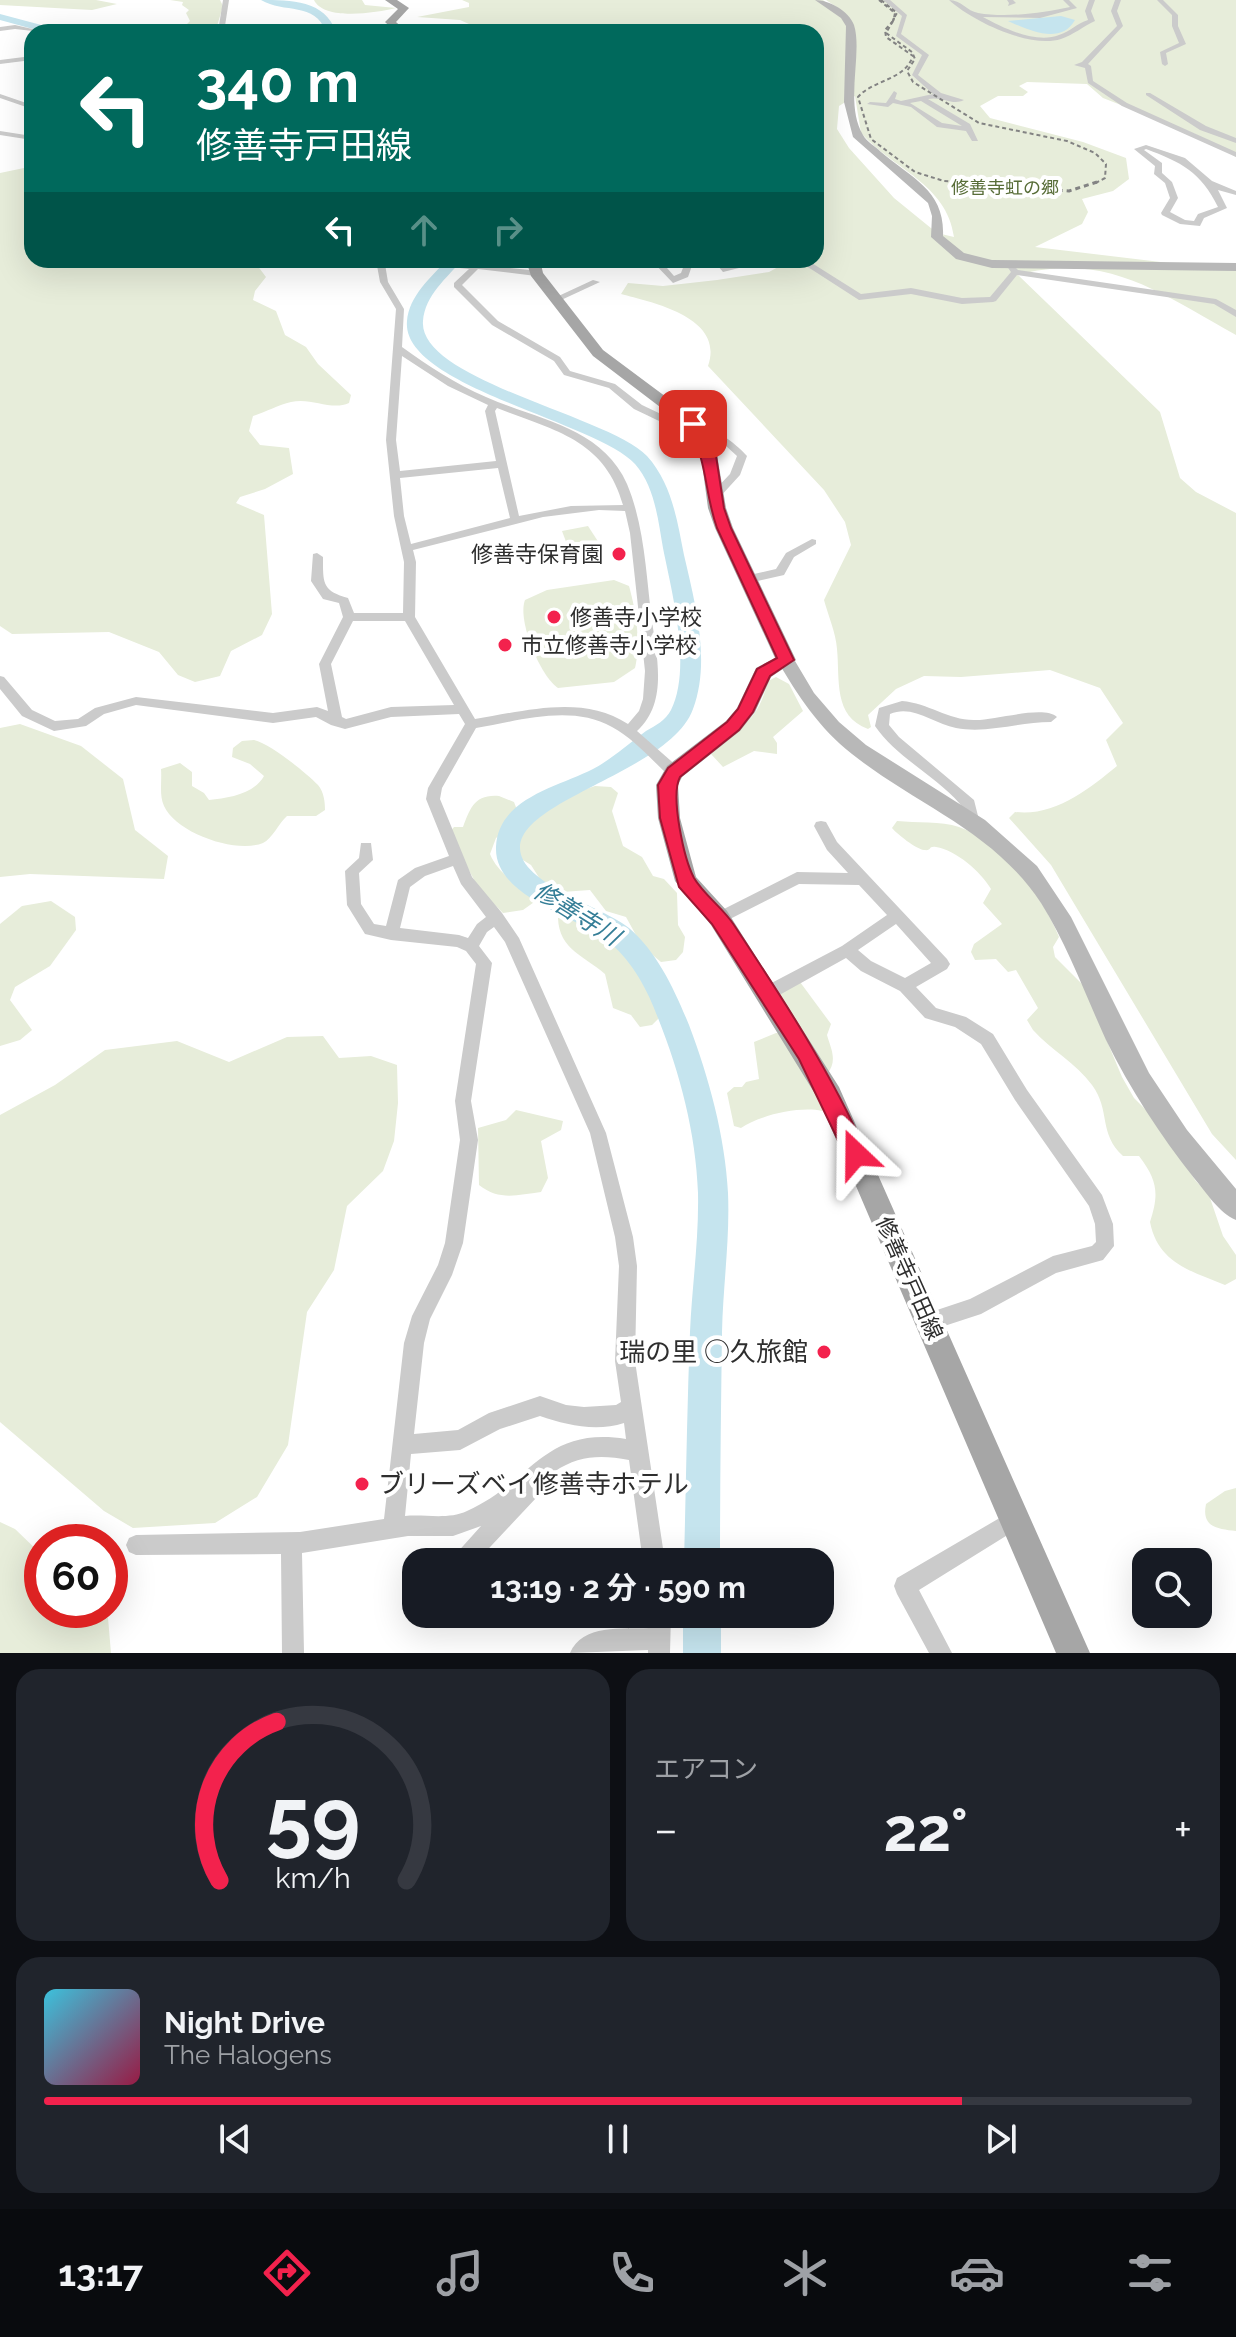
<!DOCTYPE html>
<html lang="ja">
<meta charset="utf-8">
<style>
body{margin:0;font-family:Raleway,"Noto Sans JP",sans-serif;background:#20242c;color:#f1f3f6;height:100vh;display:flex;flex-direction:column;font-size:30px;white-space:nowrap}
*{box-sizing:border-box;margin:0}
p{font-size:26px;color:#9ea1a6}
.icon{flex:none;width:44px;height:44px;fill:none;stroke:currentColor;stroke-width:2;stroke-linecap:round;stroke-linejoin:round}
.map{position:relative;height:1653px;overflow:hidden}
.drawer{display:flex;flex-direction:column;gap:16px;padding:16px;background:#0d0f14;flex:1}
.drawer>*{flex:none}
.banner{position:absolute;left:24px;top:24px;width:800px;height:244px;border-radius:24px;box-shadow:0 8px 32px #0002;background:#00695c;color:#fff;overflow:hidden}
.tools{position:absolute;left:1132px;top:1548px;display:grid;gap:16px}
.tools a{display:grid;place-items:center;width:80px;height:80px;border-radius:16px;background:#171b24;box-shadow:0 8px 32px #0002;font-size:40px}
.speed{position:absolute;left:24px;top:1524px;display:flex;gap:16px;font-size:40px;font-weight:700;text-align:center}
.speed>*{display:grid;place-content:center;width:104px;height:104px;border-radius:50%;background:#171b24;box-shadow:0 8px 32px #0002;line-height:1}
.speed .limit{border:12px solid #d22;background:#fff;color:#111}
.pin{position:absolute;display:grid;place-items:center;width:68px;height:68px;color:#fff;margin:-34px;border-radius:16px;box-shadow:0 4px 12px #0006}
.me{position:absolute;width:88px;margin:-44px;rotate:337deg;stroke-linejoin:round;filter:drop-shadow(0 0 6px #0008)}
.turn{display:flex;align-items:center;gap:28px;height:168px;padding:0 40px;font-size:36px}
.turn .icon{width:104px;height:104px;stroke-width:2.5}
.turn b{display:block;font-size:56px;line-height:68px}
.lanes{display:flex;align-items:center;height:76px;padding:0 40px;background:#0003;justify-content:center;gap:40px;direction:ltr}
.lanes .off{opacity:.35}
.big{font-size:60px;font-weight:700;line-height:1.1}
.drawer .tile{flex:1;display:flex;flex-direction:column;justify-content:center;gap:12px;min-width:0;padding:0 28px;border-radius:24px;background:#20242c}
.drawer .dial{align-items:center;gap:0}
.dial svg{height:208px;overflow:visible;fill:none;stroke:#363941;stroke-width:7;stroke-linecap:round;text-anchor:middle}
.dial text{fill:#f1f3f6;stroke:none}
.song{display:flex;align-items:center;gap:24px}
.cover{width:96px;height:96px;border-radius:12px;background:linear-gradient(135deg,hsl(190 70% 55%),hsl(340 70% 35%))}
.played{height:8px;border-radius:4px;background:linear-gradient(90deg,#f3224d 80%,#363941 80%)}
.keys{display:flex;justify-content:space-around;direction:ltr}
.heat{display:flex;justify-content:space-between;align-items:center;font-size:44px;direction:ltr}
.drawer .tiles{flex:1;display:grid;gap:16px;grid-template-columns:1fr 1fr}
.tile:last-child{grid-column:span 2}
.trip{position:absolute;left:402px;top:1548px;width:432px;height:80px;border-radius:24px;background:#171b24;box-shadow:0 8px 32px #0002;font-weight:700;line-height:80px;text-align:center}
.dock{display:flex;height:128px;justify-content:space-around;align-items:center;background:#090b0e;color:#9ea1a6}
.dock .icon{width:56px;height:56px}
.dock .current{color:#f3224d}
.dock b{font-size:36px;color:#f1f3f6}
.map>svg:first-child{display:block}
.green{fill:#e7edda;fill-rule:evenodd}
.water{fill:#c5e4ee}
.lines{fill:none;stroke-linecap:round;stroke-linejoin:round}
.river{fill:#c5e4ee;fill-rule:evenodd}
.street{fill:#cbcbcb;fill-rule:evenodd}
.secondary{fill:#b8b8b8;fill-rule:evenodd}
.primary{fill:#a6a6a6;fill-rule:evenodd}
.rail-far1{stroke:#838383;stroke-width:2;stroke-dasharray:4 3;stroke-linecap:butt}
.rail{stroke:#838383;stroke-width:3;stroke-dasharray:5 4;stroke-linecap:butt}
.route{fill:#f3224d;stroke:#9e1632;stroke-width:2}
.poi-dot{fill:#f3224d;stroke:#fff;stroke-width:3}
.labels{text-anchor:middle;stroke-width:8;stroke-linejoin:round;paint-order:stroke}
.far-park-label{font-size:18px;fill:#586d38;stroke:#fff}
.poi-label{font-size:22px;fill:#2e2e2e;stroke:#fff;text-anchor:start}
.street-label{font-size:22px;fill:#2e2e2e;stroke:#fff}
.water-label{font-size:24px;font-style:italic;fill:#357e97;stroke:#fff}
.near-poi-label{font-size:26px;fill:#2e2e2e;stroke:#fff;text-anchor:end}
</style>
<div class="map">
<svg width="1236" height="1653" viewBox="0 0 1236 1653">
<rect width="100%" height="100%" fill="#fff"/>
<g class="green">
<polygon points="0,0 96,0 117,4 92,10 0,5"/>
<polygon points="170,0 220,0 223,6 217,26 183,28 190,21 186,13 189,10 182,5 183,2"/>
<path d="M314 0H362L365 5 396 8C375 13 324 21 314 0Z"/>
<path d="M462 0H823L842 14 841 10 826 0H1236V157L1195 134 1103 98 1087 84 1027 82 1019 86 1028 92 1023 96H998L980 106 990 118 1083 142 1126 158 1129 179 1113 191 1082 199 1088 212 1082 224 1035 247 1236 271V335C1161 294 1107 251 1018 275L1160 412 1180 478 1196 492 1236 513V1160L1212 1134 1051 865 1009 818 1015 812C1054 817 1089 789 1117 766L1106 740 1123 723 1100 688 1050 670 961 677 924 676 896 689 868 715 871 727 868 729C833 716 840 680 837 649 836 633 828 615 824 600L851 545 845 522 824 490 708 366C725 318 655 303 621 294L628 283 663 286 717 280 769 272 791 260H816V247L822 244 816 234V32H487L460 20 417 17 469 7V3ZM855 96 861 133C893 169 947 184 954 237L937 233 894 198 849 148 837 129 839 106Z"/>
<path d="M24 168H32V260H269L257 265 266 277 255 291 253 300 276 311 285 335 306 347 318 364 351 395 349 403C331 411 311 397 291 402 278 405 266 412 253 416L249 431 260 445 289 448 293 474 265 489 240 497 236 503 264 515 272 614 262 635 231 651 220 676 195 682 178 675 159 652 109 632 12 634 0 626V173Z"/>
<polygon points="588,526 599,543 594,550 585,554 568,547 562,531"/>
<path d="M614 580 629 586C636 611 641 643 635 668L614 682 558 688C540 676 517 620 525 600L547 590Z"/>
<path d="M776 677 789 684 803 711 773 737 777 743V754L754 751 723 767 711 754C739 723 756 728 768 681Z"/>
<polygon points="20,724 81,746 123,779 135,830 168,856 164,879 30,874 0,877 0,728"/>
<path d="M254 740C271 744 305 772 318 785 324 792 325 802 325 810L316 816H287C279 823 272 839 263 843 236 854 176 833 164 806 159 795 162 782 161 769L180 763 192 772V786L204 793 209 800C229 798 254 794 264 776L250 764 232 757 233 748 242 741Z"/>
<path d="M595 786 611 787 618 793 612 811 623 846 642 857 653 876 664 879 677 893 678 925 685 937 683 952 676 960 661 962 642 946 626 917 606 911 590 890 562 892 545 887 531 865 518 857C519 810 556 800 595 786Z"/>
<path d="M499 796 514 802 517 810 510 827 496 838 490 854C498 874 520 886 537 900L523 910 503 913 479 889 449 833 454 827H463C470 809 474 794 499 796Z"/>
<path d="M897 821C916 823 941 821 959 827 1003 843 1042 895 1059 937L1053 947 1055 957 1084 986 1122 1077 1134 1098 1159 1123 1195 1180 1209 1195 1223 1236 1236 1255V1279L1225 1285C1191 1271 1158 1263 1150 1222 1159 1194 1158 1181 1139 1156H1123C1098 1133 1111 1111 1092 1085 1076 1063 1051 1050 1033 1030L1027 1020 1038 1008 1016 970 1008 972 996 959 975 960 971 952 974 944 1002 924 983 903 991 889C981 872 956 850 936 847 927 846 933 851 924 850 916 849 897 834 892 828Z"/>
<polygon points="51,901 75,917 76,930 50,966 15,987 10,1000 32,1030 20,1040 0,1046 0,924 22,906"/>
<path d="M564 916C609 926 648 976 659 1018L652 1025 640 1027 631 1015 613 1008 605 974C585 956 559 950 558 918Z"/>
<path d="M800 982 831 1024 827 1035C831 1049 838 1061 827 1074L779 994Z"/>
<path d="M776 1033H783L825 1107 822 1111C800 1106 760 1115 741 1128L734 1126 727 1093 734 1087H742L746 1082 759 1079 754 1042Z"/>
<polygon points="323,1036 339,1058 371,1056 397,1065 398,1103 394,1141 383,1171 347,1206 334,1270 307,1312 288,1445 257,1497 215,1523 133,1528 104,1511 0,1422 0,1115 55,1085 105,1050 177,1041 229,1062 287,1037"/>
<path d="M516 1110 563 1121 561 1130 541 1141 548 1178 541 1192C517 1195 499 1201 479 1185L478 1128 506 1120Z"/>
<path d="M1236 1488V1531C1219 1529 1201 1528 1206 1504L1225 1491Z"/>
<polygon points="0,1522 15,1529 42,1555 42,1610 99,1610 108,1618 111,1653 0,1653"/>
</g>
<path class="water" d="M1061 16 1075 20C1061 45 1030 31 1008 21Z"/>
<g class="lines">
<g class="river">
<path d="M261 0C291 0 325 0 336 32H326C315 1 284 14 261 0Z"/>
<polygon points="0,14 60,30 61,32 44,32 0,20"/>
<path d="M447 260H462C447 278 425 295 423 321 418 380 609 416 647 456 672 484 677 520 684 555 695 603 711 661 693 709 671 771 520 799 520 848 520 884 604 907 629 928 658 953 675 991 689 1025 709 1078 725 1136 728 1193 730 1239 723 1286 722 1332 721 1409 720 1485 720 1562H684C686 1486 687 1409 690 1332 692 1286 699 1240 698 1193 696 1134 680 1073 658 1018 648 991 633 962 610 943 579 916 494 898 496 847 498 798 558 787 593 769 612 759 628 744 646 731 655 726 666 720 671 710 692 668 672 593 663 548 658 520 655 487 635 464 595 421 401 386 407 321 409 296 431 277 447 260Z"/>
<rect x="683" y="1614" width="38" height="39"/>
</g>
<g class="street">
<polygon points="223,0 229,0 224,32 218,32"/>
<path d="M883 0H890L907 15 901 34 929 55 918 75 941 93 964 100C952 106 943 96 928 99L970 124 978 141H972L966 131 937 127 911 107 893 103 888 107 867 104 870 102 886 103 894 91 897 93 895 99 901 101 933 94 912 75 922 55 896 36 902 16ZM921 101 962 126 942 123 910 103Z"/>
<path d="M949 0C961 0 967 11 978 13 1006 18 1043 13 1070 7L1063 0H1069L1077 8 1040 18 983 17C1003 28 1036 44 1059 35 1070 32 1077 23 1088 20L1085 11 1089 0H1095L1091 11 1095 21C1084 26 1073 35 1061 39 1030 49 972 21 949 0Z"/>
<polygon points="1007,0 1013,0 1016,3 1008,6 1009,3"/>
<polygon points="1115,0 1121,0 1117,11 1123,26 1088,64 1091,66 1093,81 1127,103 1236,152 1236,157 1122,106 1088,83 1085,68 1074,65 1082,62 1117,26 1111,11"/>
<polygon points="1157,0 1163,0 1178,15 1178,26 1186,44 1166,53 1168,64 1165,66 1162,64 1160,52 1179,43 1172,26 1172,15"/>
<polygon points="15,25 41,31 42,32 15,29 0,31 0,27"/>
<polygon points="32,56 32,60 0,64 0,60"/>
<polygon points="1146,93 1150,93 1206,126 1236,138 1236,143 1200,130 1146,95"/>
<polygon points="0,94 32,105 32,109 0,98"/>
<polygon points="0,131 32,136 32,140 0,135"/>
<path d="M1146 145 1185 158 1212 181 1236 191V195L1218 190 1227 208 1204 218 1200 226 1180 224 1162 215 1161 213 1170 198 1165 183 1154 174 1155 166 1134 149ZM1146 149C1181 162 1201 172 1218 207L1198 214 1194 221 1185 220 1170 212 1178 198 1172 182 1162 173V163L1144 150Z"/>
<path d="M376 260H437L539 271V275L536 276 478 269 462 285 498 321 560 357 570 371 615 384 642 405 686 426H690L689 422C707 422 736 443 747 456L740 475 719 498H711V494L730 474 737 456 726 446 701 432 680 431 634 409 609 388 564 375 554 361 492 325 454 287V283L469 269 432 265 385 264 388 282 404 309 402 347C428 366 456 384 486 397 537 420 602 427 627 484 645 527 646 576 652 621 657 658 668 703 637 731L679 768 681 772 679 776H669C651 759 633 738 612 727 571 704 519 721 476 728L442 788 440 799 472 877 502 913 519 938 606 1133 633 1237 637 1266 635 1361 665 1562H643L629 1460C601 1455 579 1455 554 1472L552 1481 476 1562H451L455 1555 481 1526 453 1536H408L302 1553 304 1653H282L281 1554 136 1555 129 1552 126 1545 129 1538 136 1535 300 1532 384 1519 404 1343 412 1316 438 1265 445 1243 460 1140 455 1101 476 964 466 951 457 947 391 940 365 934 347 905 345 871 359 858 361 843H371L373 860 359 873 361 904 374 924 386 926 398 880 415 868 449 856 426 799 428 788 465 724 459 714 391 717 345 729 331 725 316 717 273 723 136 705 104 714 86 726 54 731 22 716 0 689V676L4 677 32 710 55 721 78 719 95 708 136 697 273 713 317 707 328 711 319 664 343 617 339 603 323 599 311 581 313 554 317 553 323 557C323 583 322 591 348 598L354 613H403L404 562 394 516 386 440 396 309 380 282ZM402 356 448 386 488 405 485 411 496 461 400 471 396 440ZM497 408C553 430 605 439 623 505L571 506 519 516 495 411ZM498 468 510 518 411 544 404 516 400 478ZM599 510 625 511 630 533 645 671 643 699 639 711 628 724C583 694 525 711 475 719L415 617 416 562 413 550 543 517ZM353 621H405L454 705 391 707 346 719 342 717 331 664ZM453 866 461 884 486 917 477 924 468 938 459 935 400 928 410 887 425 876ZM494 927 505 942 590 1133 615 1237 619 1266 615 1361 621 1402 616 1405 584 1407 566 1405 540 1396 489 1413 458 1430 414 1434 424 1343 430 1319 452 1275 463 1243 478 1140 471 1101 492 963 479 946 487 932ZM540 1416C566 1425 596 1432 624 1423L626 1439C543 1426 531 1483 467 1511 448 1520 425 1514 405 1516L411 1454 460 1450 500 1429Z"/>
<polygon points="618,260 636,262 660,260 674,276 681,273 686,260 694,260 688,277 673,283 652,261 636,268"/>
<polygon points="713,260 722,260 728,267 731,266 731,260 739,260 739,268 723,272"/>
<polygon points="797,260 807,260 861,294 911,288 962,298 990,297 1011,272 1006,265 1010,262 1018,270 1216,299 1236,310 1236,317 1214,304 1017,275 996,301 993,302 962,304 911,294 859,300"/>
<polygon points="593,280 600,282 559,301 552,299"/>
<polygon points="812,539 816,540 816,544 794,557 784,575 749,583 743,579 745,576 776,569 786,553"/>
<path d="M902 701C929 703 949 721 976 720 996 720 1044 705 1057 717L1051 722C1019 722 987 734 956 728 934 724 913 704 890 714L889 725 899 737 974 800 980 824 978 828H968C965 820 965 810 960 804 935 775 897 758 875 726L879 708Z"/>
<path d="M821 821 826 822 837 842 947 959 950 964 947 969 916 987 936 1008 966 1017 993 1034 1027 1090 1102 1195 1113 1224 1114 1246 1103 1260 1056 1273 981 1314 929 1331 922 1329 920 1322 922 1315 970 1299 1053 1256 1092 1246 1096 1242 1095 1224 1089 1206 1015 1100 981 1044 955 1027 925 1018 900 991 861 971 846 958 774 998 768 1000 762 998 760 993 762 988 842 946 887 915 859 885 799 884 724 922 719 924 714 922 712 918 714 914 797 872 848 873 827 850 814 826 816 822ZM896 924 931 963 905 978 871 961 858 950Z"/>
<polygon points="1015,1509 1022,1512 1025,1519 1022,1526 919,1590 952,1653 929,1653 897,1594 894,1586 897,1578"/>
<path d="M649 1614H671L670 1653H648V1650L570 1653C582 1624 623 1629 649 1628Z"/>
</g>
<g class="secondary">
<path d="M815 0C829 0 849 11 854 25 863 54 844 103 863 135 866 141 876 147 881 152 913 179 945 191 943 236L964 253 992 260 1236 263V271L992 268 956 259 931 237 932 216 928 203 853 137 844 102 846 26 841 18Z"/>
<path d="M786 654 792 656 814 693 839 722 866 745 985 820 1037 866 1071 917 1149 1073 1187 1130 1236 1189V1220C1219 1213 1206 1192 1194 1178 1160 1135 1130 1089 1106 1040 1085 994 1068 946 1041 903 994 831 916 805 852 754 819 728 798 696 777 660Z"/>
</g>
<g class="primary">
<polygon points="385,0 397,0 409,8 396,22 407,32 396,32 385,22 398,9"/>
<polygon points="526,260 540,260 543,273 603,350 701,423 716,449 726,508 733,528 796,660 771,677 755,712 740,731 682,777 678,785 680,818 696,877 727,911 839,1087 1090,1653 1056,1653 820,1102 711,925 675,881 658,818 656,785 667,766 726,721 737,708 756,668 775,658 715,528 708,508 700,449 689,429 593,356 531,276"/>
</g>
<g class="rail-far1">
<polyline points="879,0 895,13 894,18"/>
<polyline points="881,0 897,13 894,18"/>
<polyline points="893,21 886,33 912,52 915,59 907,71 913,82 979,123 1067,141 1095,153 1106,164 1105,178 1094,184"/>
<path d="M893 21 885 30 886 37 913 56C904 81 874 79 858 97L871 139 915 172 944 181 984 184"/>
<polyline points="893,21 894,18"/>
<polyline points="893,21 894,18"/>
</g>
<polyline class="rail" points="959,182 1069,191 1097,182"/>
</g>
<path class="route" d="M688 421H697L715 449 724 508 731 528 794 660 770 676 753 712 739 730 680 777C670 796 684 859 694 878 704 895 723 908 734 925 783 999 831 1072 867 1154L864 1161 856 1164 848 1161 799 1059 712 924 679 887 660 818 658 785 668 768 727 722 738 709 757 669 777 658 717 528C703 488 709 462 686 424Z"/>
<g class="poi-dot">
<circle cx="619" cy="554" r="8"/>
<circle cx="554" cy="617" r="8"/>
<circle cx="505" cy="645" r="8"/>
<circle cx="824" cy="1352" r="8"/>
<circle cx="362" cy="1484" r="8"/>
</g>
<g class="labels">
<g class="far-park-label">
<text x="1005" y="194">修善寺虹の郷</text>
</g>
<g class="poi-label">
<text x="603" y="562" text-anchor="end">修善寺保育園</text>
<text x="570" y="625">修善寺小学校</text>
<text x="521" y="653">市立修善寺小学校</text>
</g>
<g class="street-label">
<text transform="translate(910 1278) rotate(66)" y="8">修善寺戸田線</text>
</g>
<g class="water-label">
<text transform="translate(577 914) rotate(32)" y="8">修善寺川</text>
</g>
<g class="near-poi-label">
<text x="808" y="1361">瑞の里 ○久旅館</text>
<text x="378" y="1493" text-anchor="start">ブリーズベイ修善寺ホテル</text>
</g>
</g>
</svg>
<div class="tools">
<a><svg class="icon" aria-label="search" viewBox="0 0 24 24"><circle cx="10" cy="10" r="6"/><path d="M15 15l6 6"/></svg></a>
</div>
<div class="speed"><div class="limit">60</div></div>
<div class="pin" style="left:693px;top:424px;background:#d93025"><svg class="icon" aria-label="arrive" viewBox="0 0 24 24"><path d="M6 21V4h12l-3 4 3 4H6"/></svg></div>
<svg class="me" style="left:856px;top:1154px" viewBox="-20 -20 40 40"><path d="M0-17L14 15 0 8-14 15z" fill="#f3224d" stroke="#fff" stroke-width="4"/></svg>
<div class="trip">13:19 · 2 分 · 590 m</div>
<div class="banner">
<div class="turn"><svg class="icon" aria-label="left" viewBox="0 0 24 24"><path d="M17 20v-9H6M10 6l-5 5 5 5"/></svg><div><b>340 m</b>修善寺戸田線</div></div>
<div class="lanes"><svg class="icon" aria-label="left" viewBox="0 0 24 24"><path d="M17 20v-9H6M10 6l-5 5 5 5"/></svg><svg class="icon off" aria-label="ahead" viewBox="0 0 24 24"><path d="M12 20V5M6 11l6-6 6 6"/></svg><svg class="icon off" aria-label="right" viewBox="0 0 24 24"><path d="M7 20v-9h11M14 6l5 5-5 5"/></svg></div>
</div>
</div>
<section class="drawer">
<div class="tiles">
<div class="tile dial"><svg viewBox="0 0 100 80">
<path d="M14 69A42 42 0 1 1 86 69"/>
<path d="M14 69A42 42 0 0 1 36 8" stroke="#f3224d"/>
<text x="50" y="56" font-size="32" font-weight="700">59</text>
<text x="50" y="72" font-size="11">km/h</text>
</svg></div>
<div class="tile"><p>エアコン</p>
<div class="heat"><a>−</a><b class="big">22°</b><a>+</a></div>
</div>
<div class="tile">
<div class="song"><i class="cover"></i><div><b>Night Drive</b><p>The Halogens</p></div></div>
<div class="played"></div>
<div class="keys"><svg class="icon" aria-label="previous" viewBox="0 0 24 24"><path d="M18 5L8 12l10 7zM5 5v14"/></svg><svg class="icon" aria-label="pause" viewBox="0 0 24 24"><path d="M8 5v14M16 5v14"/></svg><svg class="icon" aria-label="next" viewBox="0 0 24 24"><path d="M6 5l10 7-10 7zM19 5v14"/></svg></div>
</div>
</div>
</section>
<nav class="dock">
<b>13:17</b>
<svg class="icon current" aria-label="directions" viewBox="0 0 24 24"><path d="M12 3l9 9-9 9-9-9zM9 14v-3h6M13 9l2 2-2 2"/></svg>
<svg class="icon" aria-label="music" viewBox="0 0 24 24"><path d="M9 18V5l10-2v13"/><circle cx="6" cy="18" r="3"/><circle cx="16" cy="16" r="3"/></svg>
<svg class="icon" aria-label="phone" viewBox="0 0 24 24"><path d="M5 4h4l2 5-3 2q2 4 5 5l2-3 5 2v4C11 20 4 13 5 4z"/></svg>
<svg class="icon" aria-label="climate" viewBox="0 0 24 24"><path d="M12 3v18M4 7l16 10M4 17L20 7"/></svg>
<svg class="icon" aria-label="car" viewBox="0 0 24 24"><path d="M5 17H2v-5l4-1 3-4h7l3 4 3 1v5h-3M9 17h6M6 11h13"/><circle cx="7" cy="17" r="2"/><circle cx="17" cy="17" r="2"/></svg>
<svg class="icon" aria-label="filters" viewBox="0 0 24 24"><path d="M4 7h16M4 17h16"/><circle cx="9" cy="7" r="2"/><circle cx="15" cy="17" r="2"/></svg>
</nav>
